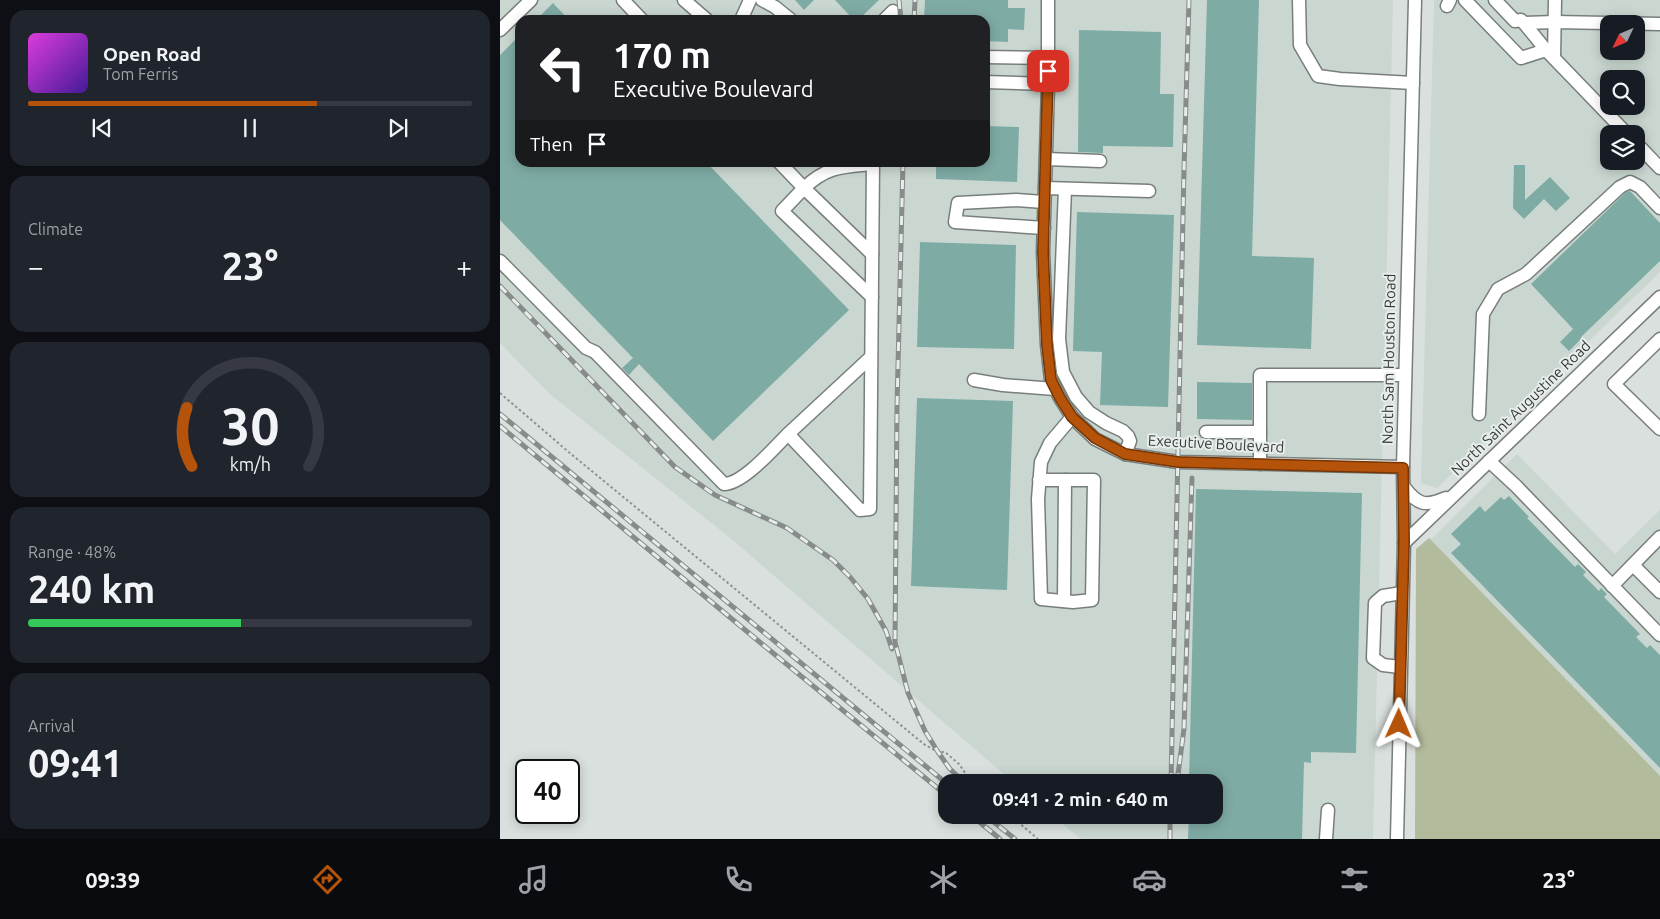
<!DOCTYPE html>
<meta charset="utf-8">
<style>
body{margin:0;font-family:Ubuntu,sans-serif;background:#20242c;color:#f1f3f6;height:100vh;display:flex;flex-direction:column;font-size:19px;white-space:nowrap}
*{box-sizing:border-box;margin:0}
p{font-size:16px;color:#9ea1a6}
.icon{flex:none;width:28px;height:28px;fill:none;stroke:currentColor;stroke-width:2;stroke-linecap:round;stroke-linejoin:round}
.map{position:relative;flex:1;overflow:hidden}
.details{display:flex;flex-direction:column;gap:10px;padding:10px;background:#0d0f14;width:500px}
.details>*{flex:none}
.banner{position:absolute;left:15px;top:15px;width:475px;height:152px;border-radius:15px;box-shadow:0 2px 12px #0003;background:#202124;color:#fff;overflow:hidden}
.needle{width:32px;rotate:226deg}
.controls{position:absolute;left:1100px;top:15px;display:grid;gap:10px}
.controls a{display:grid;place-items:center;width:45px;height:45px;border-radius:10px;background:#171b24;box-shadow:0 2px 12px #0003;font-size:25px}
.speed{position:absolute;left:15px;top:759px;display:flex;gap:10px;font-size:25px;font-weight:700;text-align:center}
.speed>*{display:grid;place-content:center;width:65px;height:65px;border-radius:50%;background:#171b24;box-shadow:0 2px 12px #0003;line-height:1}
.speed .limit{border:2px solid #111;border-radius:8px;background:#fff;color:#111}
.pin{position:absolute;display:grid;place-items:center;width:42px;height:42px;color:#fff;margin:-21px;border-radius:10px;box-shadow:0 2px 8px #0006}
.me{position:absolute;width:55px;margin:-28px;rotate:1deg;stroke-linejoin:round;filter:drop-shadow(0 0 4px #0008)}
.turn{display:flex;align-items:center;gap:18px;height:105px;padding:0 15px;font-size:22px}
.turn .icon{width:65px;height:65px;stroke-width:2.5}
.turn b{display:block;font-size:35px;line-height:42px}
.then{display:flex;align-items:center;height:48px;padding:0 15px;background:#0003;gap:10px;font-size:19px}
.big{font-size:38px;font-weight:600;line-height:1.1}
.details .widget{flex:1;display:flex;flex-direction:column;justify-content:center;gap:8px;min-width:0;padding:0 18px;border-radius:15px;background:#20242c}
.details .dial{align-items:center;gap:0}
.dial svg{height:130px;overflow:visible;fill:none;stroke:#363941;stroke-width:7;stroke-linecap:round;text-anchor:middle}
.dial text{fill:#f1f3f6;stroke:none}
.song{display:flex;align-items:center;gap:15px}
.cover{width:60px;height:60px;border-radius:8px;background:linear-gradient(135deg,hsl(300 70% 55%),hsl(260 70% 35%))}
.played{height:5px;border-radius:2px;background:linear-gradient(90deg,#b45309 65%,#363941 65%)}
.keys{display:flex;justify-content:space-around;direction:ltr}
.heat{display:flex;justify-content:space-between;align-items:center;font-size:28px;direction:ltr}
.charge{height:8px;border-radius:4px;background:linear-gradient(90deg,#34c759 48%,#363941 0)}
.trip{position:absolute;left:438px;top:774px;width:285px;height:50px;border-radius:15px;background:#171b24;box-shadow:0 2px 12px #0003;font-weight:600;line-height:50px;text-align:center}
.menu{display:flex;height:80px;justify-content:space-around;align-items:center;background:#090b0e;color:#9ea1a6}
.menu .icon{width:35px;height:35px}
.menu .current{color:#b45309}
.menu b{font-size:22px;color:#f1f3f6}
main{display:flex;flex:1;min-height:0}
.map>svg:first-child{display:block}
.built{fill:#c9d7d0;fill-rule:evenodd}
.green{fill:#b2bb9c}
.building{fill:#7faba5}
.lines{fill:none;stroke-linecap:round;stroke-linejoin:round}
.minor-casing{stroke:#787e7b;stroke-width:15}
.path{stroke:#8e9290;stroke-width:2;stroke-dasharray:2.5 2.5;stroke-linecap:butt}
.minor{stroke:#fff;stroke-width:12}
.rail-casing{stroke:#878b89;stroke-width:5}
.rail{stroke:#e7edea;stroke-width:3;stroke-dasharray:9;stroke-linecap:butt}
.route-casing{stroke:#753606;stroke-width:12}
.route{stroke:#b45309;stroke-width:9}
.labels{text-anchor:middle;stroke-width:4;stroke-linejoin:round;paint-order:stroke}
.street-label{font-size:15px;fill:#393b3a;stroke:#e7edea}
</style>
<main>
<section class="details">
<div class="widget">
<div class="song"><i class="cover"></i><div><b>Open Road</b><p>Tom Ferris</p></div></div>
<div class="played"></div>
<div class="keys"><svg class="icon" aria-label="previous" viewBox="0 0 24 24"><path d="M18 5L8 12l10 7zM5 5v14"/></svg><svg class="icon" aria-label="pause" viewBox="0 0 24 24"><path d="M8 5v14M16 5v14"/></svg><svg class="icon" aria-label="next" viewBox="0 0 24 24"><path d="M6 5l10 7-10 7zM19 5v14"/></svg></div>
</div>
<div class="widget"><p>Climate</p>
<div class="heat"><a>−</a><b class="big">23°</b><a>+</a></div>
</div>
<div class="widget dial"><svg viewBox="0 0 100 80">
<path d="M14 69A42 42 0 1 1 86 69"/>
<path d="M14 69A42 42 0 0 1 11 33" stroke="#b45309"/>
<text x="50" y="56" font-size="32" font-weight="700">30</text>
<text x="50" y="72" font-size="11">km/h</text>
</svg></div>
<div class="widget"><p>Range · 48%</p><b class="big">240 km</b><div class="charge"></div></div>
<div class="widget"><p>Arrival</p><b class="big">09:41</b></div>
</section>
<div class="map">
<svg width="1160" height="839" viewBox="0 0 1160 839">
<rect width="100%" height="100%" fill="#dae0dd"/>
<g class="built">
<path d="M0 0H893L873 839H581L551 815H714V782H513L234 541 50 394 0 343ZM20 20H485V162H20Z"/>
<path d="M934 0H1160V272L937 488 921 483ZM1109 24H1136V51H1109ZM1109 79H1136V106H1109ZM1109 134H1136V161H1109Z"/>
<polygon points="1017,454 1115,554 1160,510 1160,780 927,543"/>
</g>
<polygon class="green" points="929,538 1160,776 1160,839 915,839 916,549"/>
<g class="building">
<polygon points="295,0 314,0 304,10"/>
<polygon points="335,0 379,0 358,20 354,20"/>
<polygon points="425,0 508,0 508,8 525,8 524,30 508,29 508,42 485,41 485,20 424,20"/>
<polygon points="707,0 759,0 752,256 814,258 811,349 697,345"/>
<polygon points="53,3 69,20 36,20"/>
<polygon points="579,30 661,32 660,94 674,94 673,147 603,146 603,153 578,152"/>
<polygon points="20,35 20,162 206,162 349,310 213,441 139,364 129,375 122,368 133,358 0,220 0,55"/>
<polygon points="485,126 519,127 517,182 436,179 436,162 485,162"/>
<polygon points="1014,165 1025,165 1025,200 1050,177 1070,198 1056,211 1044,199 1024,219 1013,208"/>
<polygon points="1130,191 1160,223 1160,261 1081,337 1082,338 1069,351 1060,342 1073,329 1031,284 1125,193"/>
<polygon points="577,212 674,215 668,407 600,405 602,352 573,351"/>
<polygon points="420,242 516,245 514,349 417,347"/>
<polygon points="697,382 752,383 752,420 697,419"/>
<polygon points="417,398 513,401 507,590 411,586"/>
<polygon points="696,489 862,493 856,753 811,752 811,763 804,762 802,839 688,839 689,815 714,815 714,782 689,782"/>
<polygon points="1009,496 1029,517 1027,518 1075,567 1078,564 1086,572 1083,575 1099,591 1101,588 1107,594 1104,597 1140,634 1136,637 1147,648 1150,645 1160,655 1160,768 951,553 961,544 951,534 980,506 985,512 1001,497 1004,500"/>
</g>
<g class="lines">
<g class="minor-casing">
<g id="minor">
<polyline points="123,0 142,20"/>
<polyline points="184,0 207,20"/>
<polyline points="262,0 275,7 291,20"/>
<polyline points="548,0 548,84 543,252 547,345 551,380 560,398 572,417 595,439 625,454 678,462 903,467"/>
<polyline points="799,0 800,45 818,76 840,79 913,83"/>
<polyline points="965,0 1021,58 1046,50"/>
<polyline points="995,0 1015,21 1021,20 1024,23 1046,50 1127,134"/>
<polyline points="947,6 950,0"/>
<polyline points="241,20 250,0"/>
<polyline points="384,20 393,11"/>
<polyline points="1024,23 1055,22 1160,24"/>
<polyline points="0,30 31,0"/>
<polyline points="485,57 548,58"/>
<polyline points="1054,58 1055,0"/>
<polyline points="485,82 548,84"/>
<polyline points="1136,143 1160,168"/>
<polyline points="546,159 600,161"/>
<path d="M279 162 304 188C327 166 342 167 373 164"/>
<polyline points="545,188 649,191"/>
<polyline points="565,189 559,339 563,372 576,397 589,412 606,423 623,431 628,436 630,441 625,454"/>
<polyline points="544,228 455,222 458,203 516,200 544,202"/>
<path d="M0 261 86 348 95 352 224 484C243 484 274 448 288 434L360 510 370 509 373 162"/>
<polyline points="372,297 282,211 304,188 372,254"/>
<polyline points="1160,339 1114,384 1160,429"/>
<polyline points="474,380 503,385 555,389"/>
<polyline points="979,414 983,314 998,289 1026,274 1120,187 1130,182 1140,187 1160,208"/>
<polyline points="706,432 760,432 760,375 905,375"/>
<polyline points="760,432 760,464"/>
<polyline points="288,434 371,357"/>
<polyline points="989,461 1016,486 1160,635"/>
<polyline points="539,480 594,480 592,600 573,602 541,599 538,499 541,462 550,443 572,417"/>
<path d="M904 487C918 505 925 507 946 498"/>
<polyline points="904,543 1160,297"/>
<polyline points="1133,565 1160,592"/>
<polyline points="1112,586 1160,537"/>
<polyline points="564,601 565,480"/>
<polyline points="900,667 883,665 873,658 875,603 883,596 902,593"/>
<polyline points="826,839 828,810"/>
<polyline points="897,839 904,543 903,467 915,0"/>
</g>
</g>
<g class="path">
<polyline points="0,393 71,454 425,745 438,752 445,752 459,764 468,777 474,782"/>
<polyline points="510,815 538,839"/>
</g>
<use href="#minor" class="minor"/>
<g class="rail-casing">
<g id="rail">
<polyline points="399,0 401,20"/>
<polyline points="414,20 415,0"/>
<polyline points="403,162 397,406 395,642 408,693 425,731 438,752 450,769 464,782"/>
<polyline points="0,286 175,467 215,495 287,528 333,560 350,577 368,599 386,631 392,649"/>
<polyline points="0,414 446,783"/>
<polyline points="0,426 262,644 446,795"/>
<polyline points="671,782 684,169 689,0"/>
<polyline points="677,782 684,729 692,478"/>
<polyline points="471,815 500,839"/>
<polyline points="485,815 515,839"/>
<polyline points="670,839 670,815"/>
</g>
</g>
<use href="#rail" class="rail"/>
</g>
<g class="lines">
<g class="route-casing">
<polyline id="route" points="548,71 543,252 547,345 551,380 560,398 572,417 595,438 625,454 678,462 903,468 904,542 899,724"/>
</g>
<use href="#route" class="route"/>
</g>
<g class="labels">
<g class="street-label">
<text transform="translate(889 359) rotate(-89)" y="5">North Sam Houston Road</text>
<text transform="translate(1021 408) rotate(-44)" y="5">North Saint Augustine Road</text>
<text transform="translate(716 444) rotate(3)" y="5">Executive Boulevard</text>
</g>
</g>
</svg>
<div class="controls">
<a><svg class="needle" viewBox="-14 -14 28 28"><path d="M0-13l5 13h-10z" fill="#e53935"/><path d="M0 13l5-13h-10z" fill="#9ea1a6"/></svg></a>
<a><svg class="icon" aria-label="search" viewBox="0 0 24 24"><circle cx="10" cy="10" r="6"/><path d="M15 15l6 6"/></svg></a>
<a><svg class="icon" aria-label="layers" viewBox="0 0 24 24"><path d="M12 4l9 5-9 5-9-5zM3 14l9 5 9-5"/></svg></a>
</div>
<div class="speed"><div class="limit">40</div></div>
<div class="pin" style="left:548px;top:71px;background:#d93025"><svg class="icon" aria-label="arrive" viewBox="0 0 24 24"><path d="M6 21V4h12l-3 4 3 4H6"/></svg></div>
<svg class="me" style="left:899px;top:724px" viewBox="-20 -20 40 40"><path d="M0-17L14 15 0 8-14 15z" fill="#b45309" stroke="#fff" stroke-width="4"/></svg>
<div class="trip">09:41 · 2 min · 640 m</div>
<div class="banner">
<div class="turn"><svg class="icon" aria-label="left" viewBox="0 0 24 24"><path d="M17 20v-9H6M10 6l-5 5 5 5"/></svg><div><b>170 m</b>Executive Boulevard</div></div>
<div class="then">Then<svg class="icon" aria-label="arrive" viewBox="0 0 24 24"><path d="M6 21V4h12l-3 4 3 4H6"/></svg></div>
</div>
</div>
</main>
<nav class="menu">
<b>09:39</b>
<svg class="icon current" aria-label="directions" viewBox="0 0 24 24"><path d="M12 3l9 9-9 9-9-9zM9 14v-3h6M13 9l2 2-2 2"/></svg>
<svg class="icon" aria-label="music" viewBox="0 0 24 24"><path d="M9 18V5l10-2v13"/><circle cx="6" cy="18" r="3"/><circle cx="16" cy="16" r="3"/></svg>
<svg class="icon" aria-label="phone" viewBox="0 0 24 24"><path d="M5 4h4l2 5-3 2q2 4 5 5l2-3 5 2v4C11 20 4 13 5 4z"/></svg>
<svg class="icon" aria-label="climate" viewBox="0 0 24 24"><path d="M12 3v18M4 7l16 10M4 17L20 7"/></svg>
<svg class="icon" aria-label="car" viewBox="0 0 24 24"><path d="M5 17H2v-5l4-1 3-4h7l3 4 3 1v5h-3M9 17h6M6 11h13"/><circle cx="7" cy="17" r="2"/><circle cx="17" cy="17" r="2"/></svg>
<svg class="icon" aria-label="filters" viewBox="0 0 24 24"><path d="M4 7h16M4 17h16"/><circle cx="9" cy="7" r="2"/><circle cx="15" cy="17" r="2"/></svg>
<b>23°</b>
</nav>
